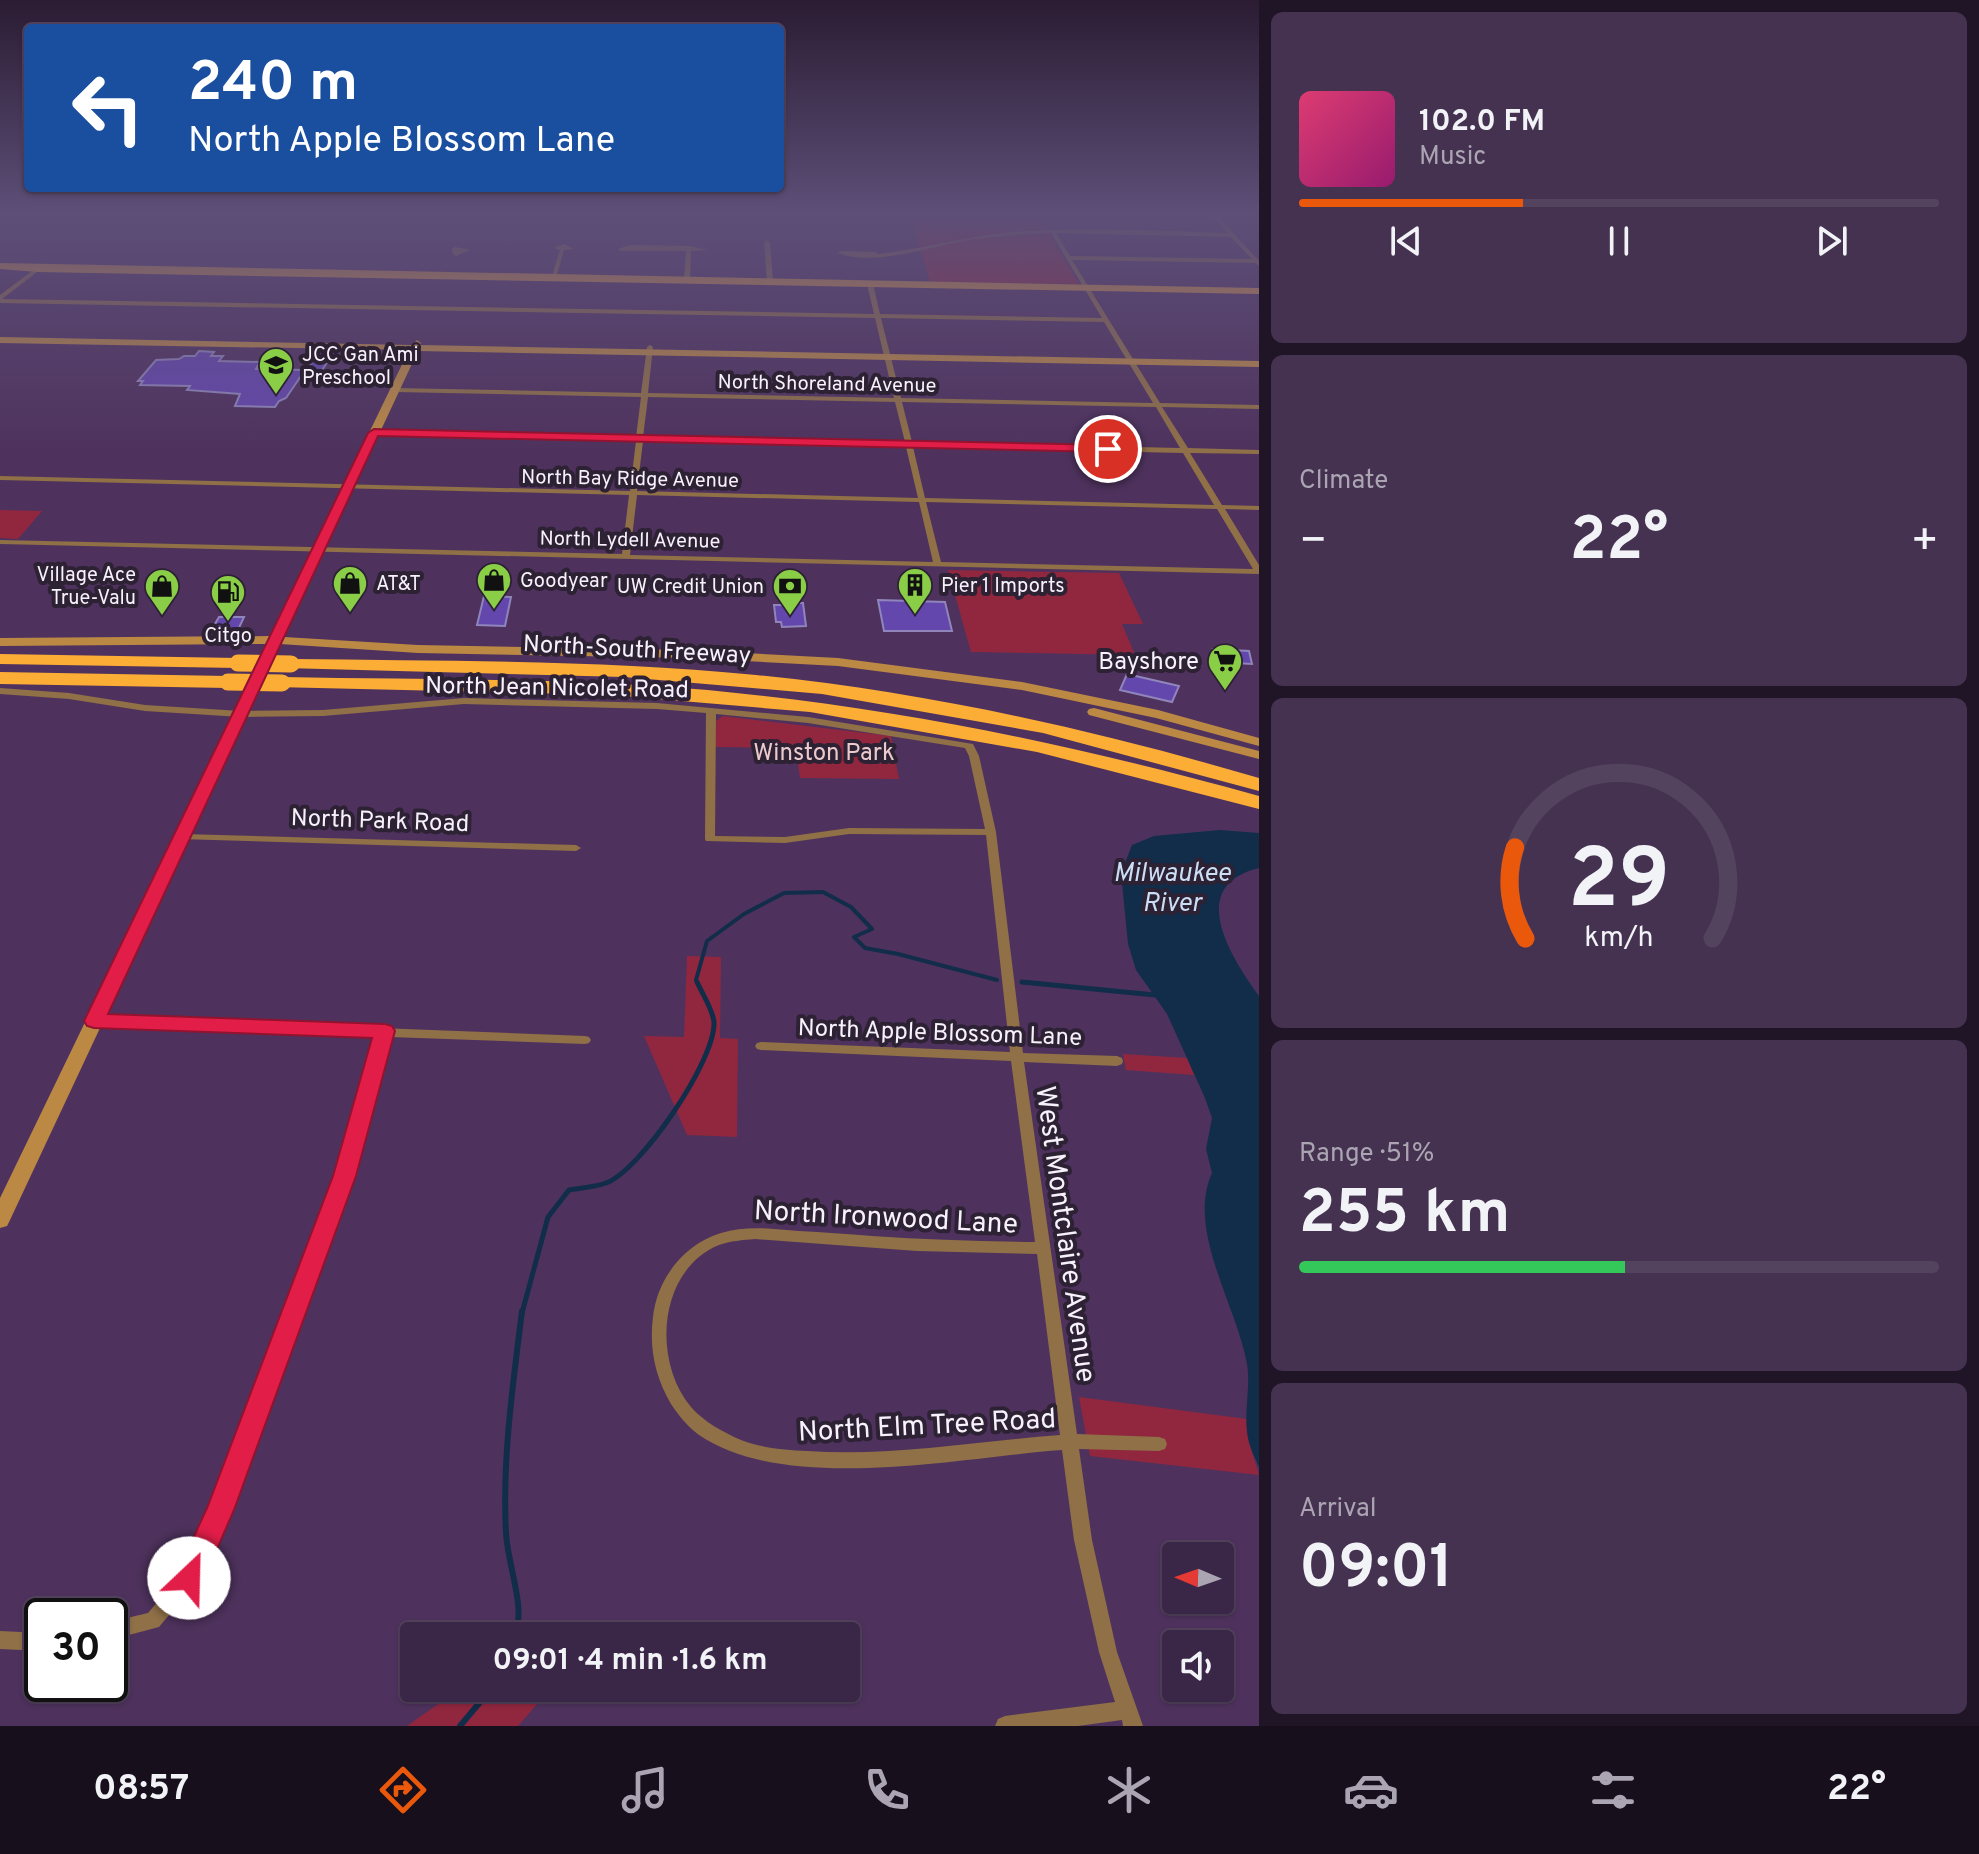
<!DOCTYPE html>
<meta charset="utf-8">
<style>
body{margin:0;font-family:Overpass,sans-serif;background:#453251;color:#f1f3f6;height:100vh;display:flex;flex-direction:column;font-size:30px;white-space:nowrap}
*{box-sizing:border-box;margin:0}
p{font-size:26px;color:#aba5b3}
.icon{flex:none;width:44px;height:44px;fill:none;stroke:currentColor;stroke-width:2;stroke-linecap:round;stroke-linejoin:round}
.map{position:relative;flex:1;overflow:hidden}
.panel{display:flex;flex-direction:column;gap:12px;padding:12px;background:#201526;width:720px}
.panel>*{flex:none}
.top-card{position:absolute;left:24px;top:24px;width:760px;height:168px;border-radius:8px;box-shadow:0 2px 6px #0004,0 0 0 2px #54435f;background:#1a4fa0;color:#fff;overflow:hidden}
.needle{width:52px;rotate:272deg}
.tools{position:absolute;left:1162px;top:1542px;display:grid;gap:16px}
.tools a{display:grid;place-items:center;width:72px;height:72px;border-radius:8px;background:#3a2646;box-shadow:0 2px 6px #0004,0 0 0 2px #54435f;font-size:40px}
.speed{position:absolute;left:24px;top:1598px;display:flex;gap:16px;font-size:40px;font-weight:700;text-align:center}
.speed>*{display:grid;place-content:center;width:104px;height:104px;border-radius:50%;background:#3a2646;box-shadow:0 2px 6px #0004,0 0 0 2px #54435f;line-height:1}
.speed .limit{border:4px solid #111;border-radius:12px;background:#fff;color:#111}
.pin{position:absolute;display:grid;place-items:center;width:68px;height:68px;color:#fff;margin:-34px;border:4px solid #fff;border-radius:50%;box-shadow:0 2px 8px #0007}
.me{position:absolute;width:88px;margin:-44px;rotate:24deg;stroke-linejoin:round;filter:drop-shadow(0 0 6px #0008)}
.turn{display:flex;align-items:center;gap:28px;height:168px;padding:0 32px;font-size:36px}
.turn .icon{width:104px;height:104px;stroke-width:2.5}
.turn b{display:block;font-size:56px;line-height:68px}
.big{font-size:60px;font-weight:700;line-height:1.1}
.panel .tile{flex:1;display:flex;flex-direction:column;justify-content:center;gap:12px;min-width:0;padding:0 28px;border-radius:12px;background:#453251}
.panel .dial{align-items:center;gap:0}
.dial svg{height:208px;overflow:visible;fill:none;stroke:#54435f;stroke-width:7;stroke-linecap:round;text-anchor:middle}
.dial text{fill:#f1f3f6;stroke:none}
.song{display:flex;align-items:center;gap:24px}
.cover{width:96px;height:96px;border-radius:12px;background:linear-gradient(135deg,hsl(340 70% 55%),hsl(320 70% 35%))}
.played{height:8px;border-radius:4px;background:linear-gradient(90deg,#ea580c 35%,#54435f 35%)}
.keys{display:flex;justify-content:space-around;direction:ltr}
.heat{display:flex;justify-content:space-between;align-items:center;font-size:44px;direction:ltr}
.charge{height:12px;border-radius:6px;background:linear-gradient(90deg,#34c759 51%,#54435f 0)}
.trip{position:absolute;left:400px;top:1622px;width:460px;height:80px;border-radius:8px;background:#3a2646;box-shadow:0 2px 6px #0004,0 0 0 2px #54435f;font-weight:700;line-height:80px;text-align:center}
.dock{display:flex;height:128px;justify-content:space-around;align-items:center;background:#170f1c;color:#aba5b3}
.dock .icon{width:56px;height:56px}
.dock .on{color:#ea580c}
.dock b{font-size:36px;color:#f1f3f6}
main{display:flex;flex:1;min-height:0}
.map>svg:first-child{display:block}
.green{fill:#91273f}
.water{fill:#122d4a}
.lines{fill:none;stroke-linecap:round;stroke-linejoin:round}
.stream-far2{stroke:#122d4a;stroke-width:4}
.stream-far1{stroke:#122d4a;stroke-width:5}
.stream{stroke:#122d4a;stroke-width:6}
.building{fill:#6447ad;stroke:#8f85ba;stroke-width:2}
.street{fill:#907047;fill-rule:evenodd}
.secondary{fill:#bc8944;fill-rule:evenodd}
.primary{fill:#de9c3f;fill-rule:evenodd}
.highway{fill:#fcad36;fill-rule:evenodd}
.highway-bridge{stroke:#fcad36;stroke-width:17}
.route{fill:#e11d48;stroke:#92132f;stroke-width:2}
.labels{text-anchor:middle;stroke-width:8;stroke-linejoin:round;paint-order:stroke}
.far-poi-label{font-size:20px;fill:#f7f1fb;stroke:#2d2134;text-anchor:start}
.far-street-label{font-size:20px;fill:#f7f1fb;stroke:#2d2134}
.street-label{font-size:24px;fill:#f7f1fb;stroke:#2d2134}
.poi-label{font-size:24px;fill:#f7f1fb;stroke:#2d2134;text-anchor:end}
.park-label{font-size:24px;fill:#ebcacd;stroke:#2d2134}
.water-label{font-size:26px;font-style:italic;fill:#cbdef5;stroke:#2d2134}
.near-street-label{font-size:28px;fill:#f7f1fb;stroke:#2d2134}
</style>
<main>
<div class="map">
<svg width="1259" height="1726" viewBox="0 0 1259 1726">
<rect width="100%" height="100%" fill="#4e325d"/>
<g class="green">
<polygon points="909,212 1036,212 1079,284 930,282"/>
<polygon points="0,510 42,511 18,539 0,538"/>
<polygon points="948,570 1119,573 1143,624 1122,624 1135,655 971,652"/>
<polygon points="723,716 891,736 899,779 800,778 796,748 715,747 716,721"/>
<polygon points="687,956 721,957 720,1038 738,1039 737,1137 687,1135 644,1036 684,1037"/>
<polygon points="1123,1054 1187,1058 1194,1075 1126,1070"/>
<polygon points="1079,1397 1247,1419 1248,1439 1259,1475 1090,1456"/>
<polygon points="461,1688 551,1688 518,1726 407,1726"/>
</g>
<path class="water" d="M1220 830 1259 833V868C1185 886 1231 957 1259 996V1467C1255 1458 1250 1448 1248 1438 1243 1414 1251 1388 1247 1364 1237 1306 1186 1230 1212 1173L1206 1149 1212 1118 1205 1098 1167 1014 1136 970 1128 944 1121 873 1132 845 1154 836Z"/>
<g class="lines">
<g class="stream-far2">
<polyline points="1022,982 1042,984"/>
<polyline points="698,984 696,980 707,941 744,914 784,893 823,892 851,907 872,929 854,937 865,948 898,954 997,980"/>
</g>
<g class="stream-far1">
<polyline points="1022,982 1155,995"/>
<path d="M522 1313 548 1217 569 1190C581 1188 595 1187 606 1183 640 1171 716 1060 714 1022 713 1010 702 993 697 982"/>
</g>
<g class="stream">
<path d="M516 1636C525 1603 508 1567 506 1533 502 1459 513 1384 522 1311"/>
<polyline points="460,1726 492,1688"/>
</g>
</g>
<g class="building">
<polygon points="199,351 214,352 211,356 223,356 219,361 260,362 256,369 305,370 286,398 279,401 275,407 235,406 240,394 187,390 190,386 140,385 143,381 138,381 156,360 179,359 184,356 195,356"/>
<polygon points="313,361 328,361 317,378 301,378"/>
<polygon points="484,596 511,597 505,626 477,625"/>
<polygon points="878,600 945,602 952,631 884,631"/>
<polygon points="790,603 803,603 806,626 782,627 781,622 776,622 774,605 791,605"/>
<polygon points="219,617 244,617 238,630 212,629"/>
<polygon points="1213,649 1249,651 1252,664 1217,662"/>
<polygon points="1127,674 1179,686 1172,702 1120,690"/>
</g>
<g class="lines">
<g class="street">
<path d="M1209 212H1214L1259 261V266L1255 263 1072 260 1160 403 1259 405V409L1162 407 1188 448 1259 450V454L1190 453 1222 505 1259 506V510L1225 509 1259 565V574L0 544V540L622 554 629 495 0 480V476L630 491 636 441 374 435 371 433 374 431 636 437 641 397 394 392 391 390 394 388 641 393 647 347 650 345 653 347 648 393 894 398 875 318 0 303V295L36 268 41 269 2 299 874 314 867 284 870 282 873 284 880 314 1102 318 1051 233C1024 234 996 236 969 240 932 246 873 267 838 253L841 251 876 252 878 254C923 249 967 236 1012 232 1084 227 1156 231 1228 233ZM1056 233 1231 237 1252 259 1070 256ZM881 318 1104 322 1153 403 901 398ZM648 397 895 402 905 442 643 437ZM902 402 1156 407 1180 448 912 442ZM643 441 906 447 918 498 637 491ZM913 447 1183 453 1214 505 925 498ZM637 495 919 502 933 562 630 555ZM926 502 1217 509 1253 569 941 562Z"/>
<polygon points="767,240 770,242 773,282 770,284 767,282 764,242"/>
<polygon points="564,244 574,249 564,250 556,278 551,279 560,250 553,248"/>
<polygon points="630,245 689,246 708,250 691,251 690,280 687,282 684,280 686,251 621,251 618,249"/>
<polygon points="455,247 470,250 456,256 453,254 452,249"/>
<path d="M0 688 69 693 145 705 241 711 323 710 464 698 657 703 808 717 973 744 979 756 996 832 1023 1053 1117 1056 1122 1058 1123 1061 1122 1064 1117 1066 1024 1062 1077 1434 1159 1437 1165 1439 1167 1444 1165 1449 1159 1451 1079 1449 1092 1540 1117 1652 1143 1726H1123L1122 1720 1078 1726H995L998 1719 1005 1716 1115 1702 1099 1652 1074 1540 1062 1450C961 1457 787 1495 699 1435 688 1427 679 1416 671 1404 655 1377 649 1348 653 1317 657 1279 684 1244 721 1233 747 1225 773 1229 799 1231 823 1232 847 1234 872 1236 926 1240 980 1241 1035 1242L1011 1061 761 1050 757 1049 755 1046 757 1043 761 1042 1010 1052 986 835 849 834 785 843 706 841 705 839 706 713 657 709 464 704 323 716 241 717 145 711 69 699 0 694ZM716 714 808 723 965 748 969 756 985 829 849 828 785 837 715 836ZM755 1239 917 1251 1037 1254 1060 1435C976 1441 891 1457 807 1451 785 1450 761 1448 741 1440 723 1432 704 1422 691 1407 652 1361 658 1270 719 1245 730 1241 743 1240 755 1239Z"/>
<polygon points="183,834 576,845 581,848 576,851 179,839 178,837"/>
<polygon points="94,1017 585,1036 589,1037 591,1040 589,1043 585,1044 390,1037 351,1176 229,1510 195,1584 159,1627 110,1640 110,1622 148,1613 183,1572 212,1509 337,1176 377,1036 90,1024 88,1021 90,1018"/>
<polygon points="0,1631 42,1633 42,1651 0,1649"/>
</g>
<g class="secondary">
<polygon points="0,337 412,345 417,340 421,343 420,345 1259,361 1259,367 418,351 284,637 418,645 690,650 838,658 1022,682 1158,710 1259,738 1259,746 1156,718 1022,690 838,666 690,658 418,653 280,644 10,1220 7,1226 0,1228 0,1198 268,644 0,646 0,638 271,636 409,350 0,343"/>
<polygon points="1094,708 1259,751 1259,759 1089,715 1087,712 1089,709"/>
</g>
<polygon class="primary" points="0,263 1259,288 1259,294 38,272 0,269"/>
<g class="highway">
<polygon points="0,654 238,658 247,663 238,668 0,664"/>
<path d="M291 659C446 661 602 660 756 675 927 692 1095 730 1259 778V791L1043 733 822 694 624 677 285 668 282 664Z"/>
<polygon points="0,672 228,676 237,682 228,688 0,684"/>
<path d="M282 677C433 680 586 677 736 693 914 711 1087 748 1259 796V809L1037 752 810 712 611 695 275 687 273 683Z"/>
</g>
<g class="highway-bridge">
<polyline points="238,663 291,664"/>
<polyline points="228,682 282,683"/>
</g>
</g>
<linearGradient id="sky" x2="0" y2="1"><stop stop-color="#2b1c33"/><stop offset="0.47" stop-color="#5d4f78"/><stop offset="1" stop-color="#5d4f78" stop-opacity="0"/></linearGradient>
<rect width="1259" height="454" fill="url(#sky)"/>
<polygon class="route" points="374,429 1108,445 1114,449 1108,452 378,436 108,1014 385,1024 392,1026 395,1031 356,1176 234,1510 200,1588 189,1592 179,1588 175,1578 207,1508 333,1176 372,1038 94,1028 87,1026 84,1021 368,433"/>
<defs>
<g id="school-pin" transform="scale(1.8)"><path d="M0 17L-7.5 6A9.5 9.5 0 1 1 7.5 6Z" fill="#8ace47" stroke="#2d2134"/><path d="M0-5L7-2L0 1L-7-2ZM-4 1L0 2.5L4 1V4Q0 6-4 4Z" fill="#111"/></g>
<g id="shop-pin" transform="scale(1.8)"><path d="M0 17L-7.5 6A9.5 9.5 0 1 1 7.5 6Z" fill="#8ace47" stroke="#2d2134"/><path d="M-5-2.5h2.3a2.7 3.5 0 0 1 5.4 0H5L5.5 6h-11ZM-1.5-2.5h3a1.5 2.3 0 0 0-3 0Z" fill="#111"/></g>
<g id="building-pin" transform="scale(1.8)"><path d="M0 17L-7.5 6A9.5 9.5 0 1 1 7.5 6Z" fill="#8ace47" stroke="#2d2134"/><path d="M-4-6H4V6H1V3H-1V6H-4ZM-2.5-4.3h1.7v1.8h-1.7ZM.8-4.3h1.7v1.8H.8ZM-2.5-1h1.7V.8h-1.7ZM.8-1h1.7V.8H.8Z" fill="#111"/></g>
<g id="bank-pin" transform="scale(1.8)"><path d="M0 17L-7.5 6A9.5 9.5 0 1 1 7.5 6Z" fill="#8ace47" stroke="#2d2134"/><path d="M-6-4H6V4H-6ZM0-2.3a2.3 2.3 0 1 0 0 4.6a2.3 2.3 0 1 0 0-4.6Z" fill="#111"/></g>
<g id="fuel-pin" transform="scale(1.8)"><path d="M0 17L-7.5 6A9.5 9.5 0 1 1 7.5 6Z" fill="#8ace47" stroke="#2d2134"/><path d="M-5.5-6h7V0h2V4h1.3V-2.5L3-4.5l.8-.8L6-3V5H2.5V1h-1V6h-7ZM-4.2-4.7v3.2H.2V-4.7Z" fill="#111"/></g>
<g id="supermarket-pin" transform="scale(1.8)"><path d="M0 17L-7.5 6A9.5 9.5 0 1 1 7.5 6Z" fill="#8ace47" stroke="#2d2134"/><path d="M-6-5.5h2.5l.6 2H6L4.5 2H-2.5L-4.4-4H-6ZM-1.5 3.2a1.3 1.3 0 1 0 .1 0ZM3 3.2a1.3 1.3 0 1 0 .1 0Z" fill="#111"/></g>
</defs>
<g fill-rule="evenodd">
<use href="#school-pin" x="276" y="365"/>
<use href="#shop-pin" x="494" y="580"/>
<use href="#shop-pin" x="350" y="583"/>
<use href="#building-pin" x="915" y="585"/>
<use href="#shop-pin" x="162" y="586"/>
<use href="#bank-pin" x="790" y="586"/>
<use href="#fuel-pin" x="228" y="592"/>
<use href="#supermarket-pin" x="1225" y="661"/>
</g>
<g class="labels">
<g class="far-poi-label">
<text x="302" y="361">JCC Gan Ami<tspan x="302" dy="23">Preschool</tspan></text>
<text x="136" y="581" text-anchor="end">Village Ace<tspan x="136" dy="23">True-Valu</tspan></text>
<text x="520" y="587">Goodyear</text>
<text x="376" y="590">AT&amp;T</text>
<text x="941" y="592">Pier 1 Imports</text>
<text x="764" y="593" text-anchor="end">UW Credit Union</text>
<text x="228" y="642" text-anchor="middle">Citgo</text>
</g>
<g class="far-street-label">
<text transform="translate(827 383) rotate(1)" y="7">North Shoreland Avenue</text>
<text transform="translate(630 478) rotate(1)" y="7">North Bay Ridge Avenue</text>
<text transform="translate(630 539) rotate(1)" y="7">North Lydell Avenue</text>
</g>
<g class="street-label">
<text transform="translate(637 649) rotate(3)" y="8">North-South Freeway</text>
<text transform="translate(557 687) rotate(1)" y="8">North Jean Nicolet Road</text>
<text transform="translate(380 820) rotate(2)" y="8">North Park Road</text>
<text transform="translate(940 1032) rotate(2)" y="8">North Apple Blossom Lane</text>
</g>
<g class="poi-label">
<text x="1199" y="669">Bayshore</text>
</g>
<g class="park-label">
<text x="824" y="760">Winston Park</text>
</g>
<g class="water-label">
<text x="1172" y="881">Milwaukee<tspan x="1172" dy="30">River</tspan></text>
</g>
<g class="near-street-label">
<text transform="translate(886 1216) rotate(3)" y="10">North Ironwood Lane</text>
<text transform="translate(1067 1234) rotate(82)" y="10">West Montclaire Avenue</text>
<text transform="translate(927 1424) rotate(-3)" y="10">North Elm Tree Road</text>
</g>
</g>
</svg>
<div class="tools">
<a><svg class="needle" viewBox="-14 -14 28 28"><path d="M0-13l5 13h-10z" fill="#e53935"/><path d="M0 13l5-13h-10z" fill="#aba5b3"/></svg></a>
<a><svg class="icon" aria-label="sound" viewBox="0 0 24 24"><path d="M4 9h4l5-4v14l-5-4H4zM17 9q2 3 0 6"/></svg></a>
</div>
<div class="speed"><div class="limit">30</div></div>
<div class="pin" style="left:1108px;top:449px;background:#d93025"><svg class="icon" aria-label="arrive" viewBox="0 0 24 24"><path d="M6 21V4h12l-3 4 3 4H6"/></svg></div>
<svg class="me" style="left:189px;top:1578px" viewBox="-20 -20 40 40"><circle r="19" fill="#fff"/><path d="M0-13L10 11 0 6-10 11z" fill="#e11d48"/></svg>
<div class="trip">09:01 · 4 min · 1.6 km</div>
<div class="top-card">
<div class="turn"><svg class="icon" aria-label="left" viewBox="0 0 24 24"><path d="M17 20v-9H6M10 6l-5 5 5 5"/></svg><div><b>240 m</b>North Apple Blossom Lane</div></div>
</div>
</div>
<section class="panel">
<div class="tile">
<div class="song"><i class="cover"></i><div><b>102.0 FM</b><p>Music</p></div></div>
<div class="played"></div>
<div class="keys"><svg class="icon" aria-label="previous" viewBox="0 0 24 24"><path d="M18 5L8 12l10 7zM5 5v14"/></svg><svg class="icon" aria-label="pause" viewBox="0 0 24 24"><path d="M8 5v14M16 5v14"/></svg><svg class="icon" aria-label="next" viewBox="0 0 24 24"><path d="M6 5l10 7-10 7zM19 5v14"/></svg></div>
</div>
<div class="tile"><p>Climate</p>
<div class="heat"><a>−</a><b class="big">22°</b><a>+</a></div>
</div>
<div class="tile dial"><svg viewBox="0 0 100 80">
<path d="M14 69A42 42 0 1 1 86 69"/>
<path d="M14 69A42 42 0 0 1 10 34" stroke="#ea580c"/>
<text x="50" y="56" font-size="32" font-weight="700">29</text>
<text x="50" y="72" font-size="11">km/h</text>
</svg></div>
<div class="tile"><p>Range · 51%</p><b class="big">255 km</b><div class="charge"></div></div>
<div class="tile"><p>Arrival</p><b class="big">09:01</b></div>
</section>
</main>
<nav class="dock">
<b>08:57</b>
<svg class="icon on" aria-label="directions" viewBox="0 0 24 24"><path d="M12 3l9 9-9 9-9-9zM9 14v-3h6M13 9l2 2-2 2"/></svg>
<svg class="icon" aria-label="music" viewBox="0 0 24 24"><path d="M9 18V5l10-2v13"/><circle cx="6" cy="18" r="3"/><circle cx="16" cy="16" r="3"/></svg>
<svg class="icon" aria-label="phone" viewBox="0 0 24 24"><path d="M5 4h4l2 5-3 2q2 4 5 5l2-3 5 2v4C11 20 4 13 5 4z"/></svg>
<svg class="icon" aria-label="climate" viewBox="0 0 24 24"><path d="M12 3v18M4 7l16 10M4 17L20 7"/></svg>
<svg class="icon" aria-label="car" viewBox="0 0 24 24"><path d="M5 17H2v-5l4-1 3-4h7l3 4 3 1v5h-3M9 17h6M6 11h13"/><circle cx="7" cy="17" r="2"/><circle cx="17" cy="17" r="2"/></svg>
<svg class="icon" aria-label="filters" viewBox="0 0 24 24"><path d="M4 7h16M4 17h16"/><circle cx="9" cy="7" r="2"/><circle cx="15" cy="17" r="2"/></svg>
<b>22°</b>
</nav>
